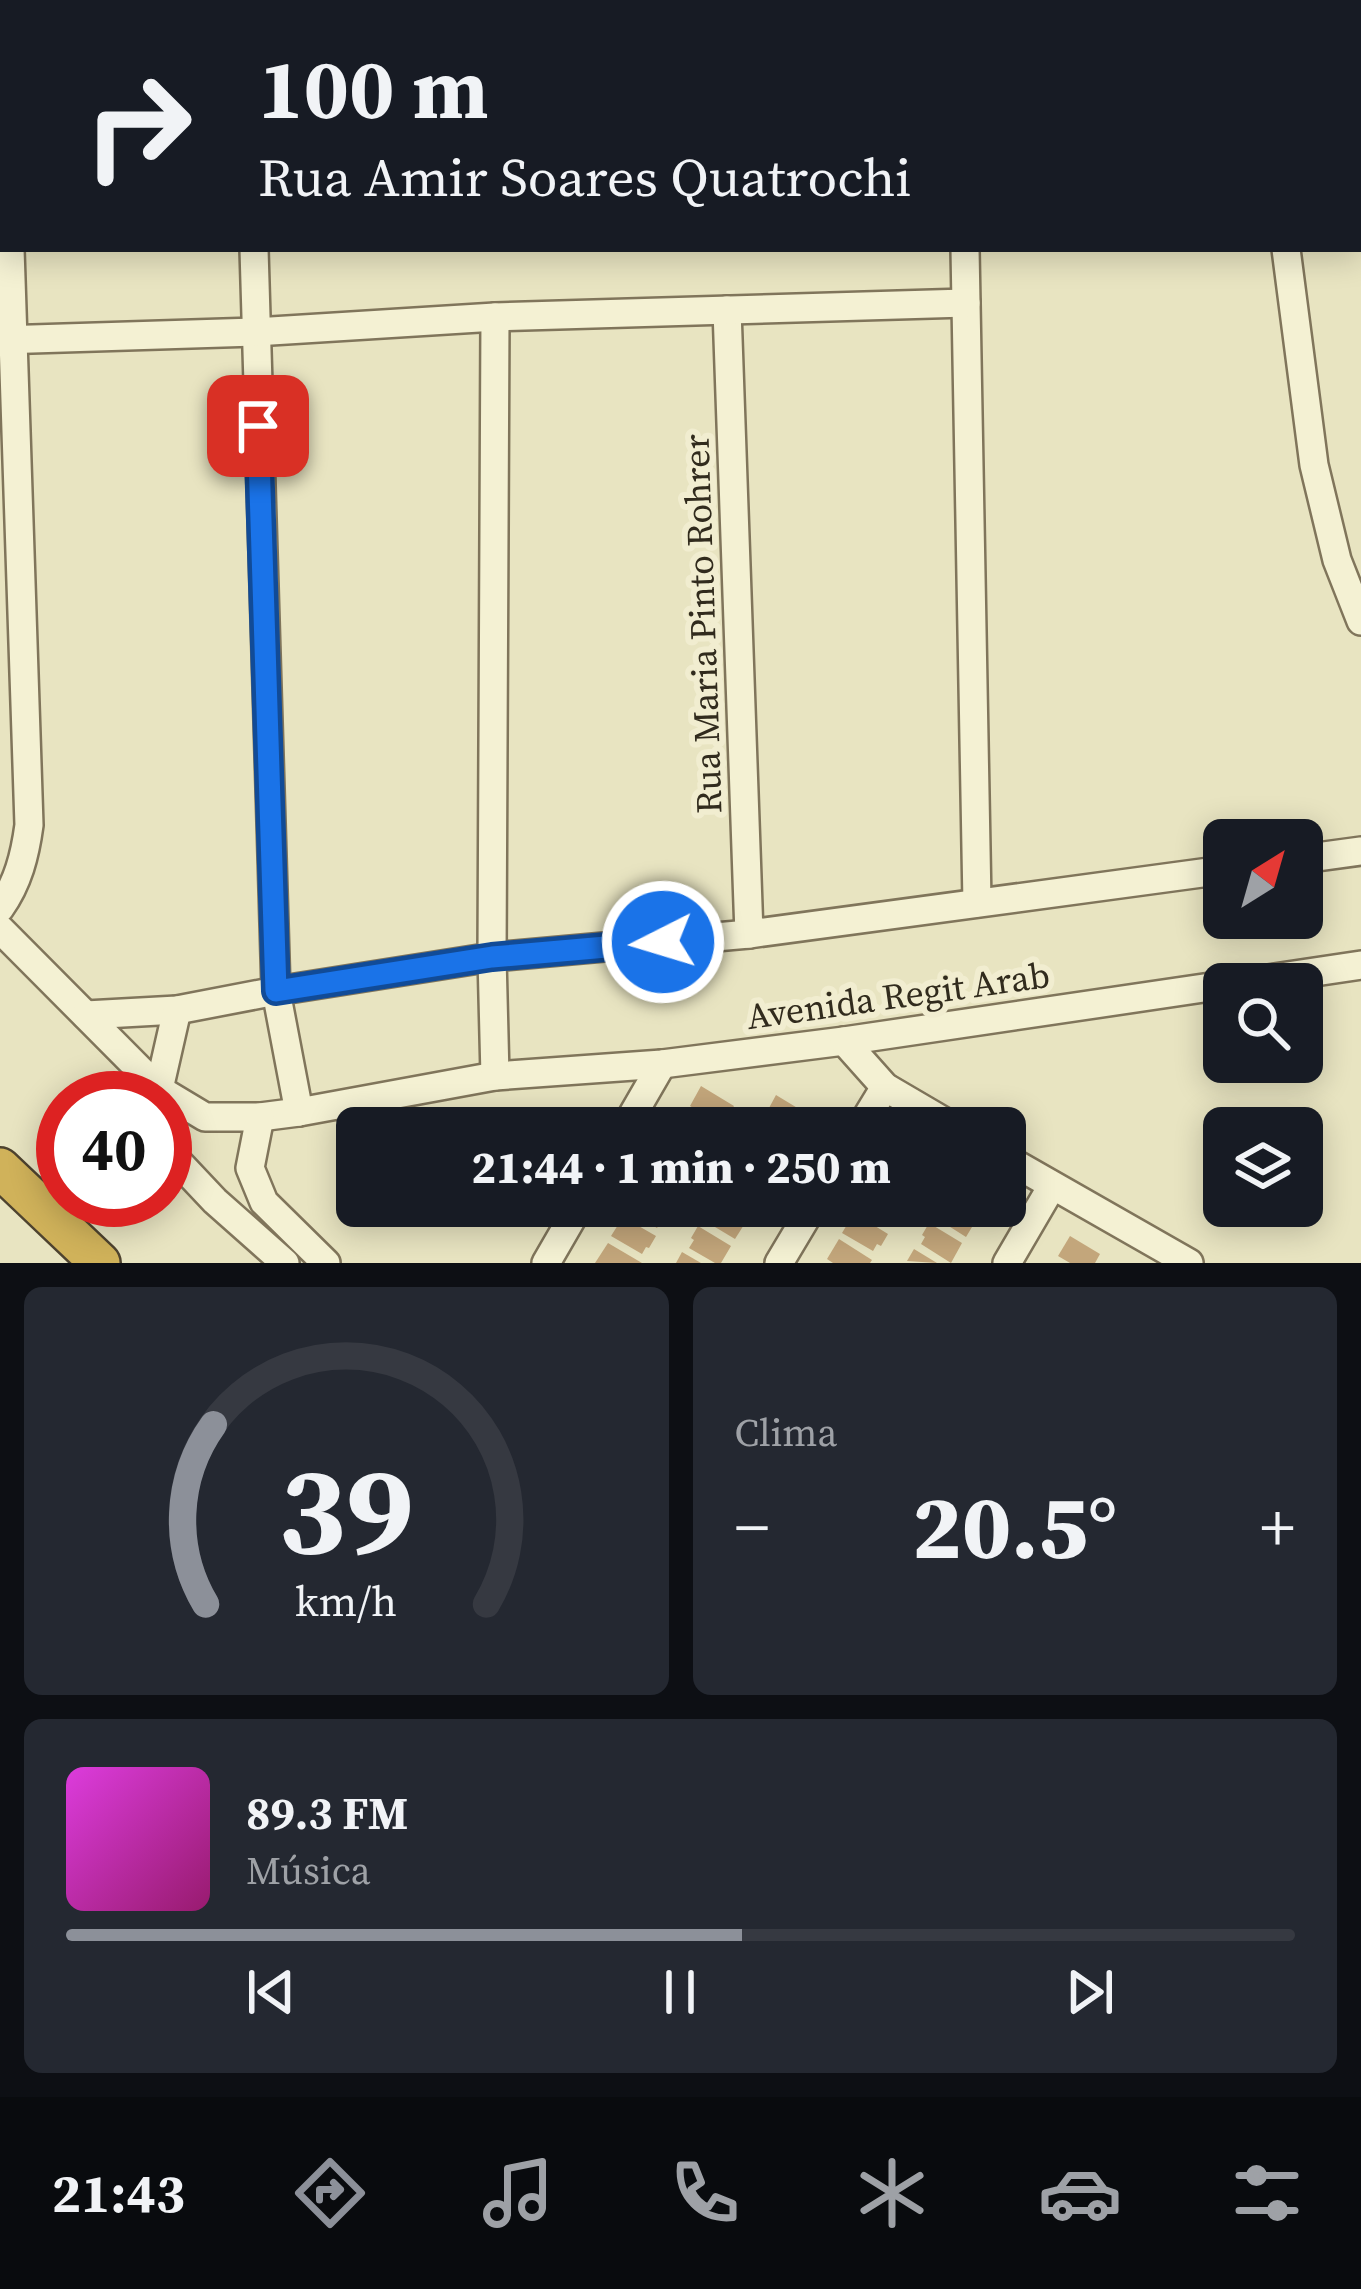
<!DOCTYPE html>
<html lang="pt">
<meta charset="utf-8">
<style>
body{margin:0;font-family:"Source Serif 4",serif;background:#242831;color:#f1f3f6;height:100vh;display:flex;flex-direction:column;font-size:45px;white-space:nowrap}
*{box-sizing:border-box;margin:0}
p{font-size:39px;color:#9ea1a6}
.icon{flex:none;width:66px;height:66px;fill:none;stroke:currentColor;stroke-width:2;stroke-linecap:round;stroke-linejoin:round}
.map{position:relative;height:1263px;overflow:hidden}
.side{display:flex;flex-direction:column;gap:24px;padding:24px;background:#0d0f14;flex:1}
.side>*{flex:none}
.hud{position:absolute;left:0px;top:0px;width:1362px;height:252px;box-shadow:0 6px 30px #0003;background:#171b24;color:#f1f3f6;overflow:hidden}
.needle{width:78px;rotate:37deg}
.tools{position:absolute;left:1203px;top:819px;display:grid;gap:24px}
.tools a{display:grid;place-items:center;width:120px;height:120px;border-radius:18px;background:#171b24;box-shadow:0 6px 30px #0003;font-size:60px}
.speed{position:absolute;left:36px;top:1071px;display:flex;gap:24px;font-size:60px;font-weight:700;text-align:center}
.speed>*{display:grid;place-content:center;width:156px;height:156px;border-radius:50%;background:#171b24;box-shadow:0 6px 30px #0003;line-height:1}
.speed .limit{border:18px solid #d22;background:#fff;color:#111}
.pin{position:absolute;display:grid;place-items:center;width:102px;height:102px;color:#fff;margin:-51px;border-radius:24px;box-shadow:0 6px 18px #0006}
.me{position:absolute;width:132px;margin:-66px;rotate:265deg;stroke-linejoin:round;filter:drop-shadow(0 0 9px #0008)}
.turn{display:flex;align-items:center;gap:42px;height:252px;padding:0 60px;font-size:54px}
.turn .icon{width:156px;height:156px;stroke-width:2.5}
.turn b{display:block;font-size:84px;line-height:102px}
.big{font-size:90px;font-weight:800;line-height:1.1}
.side .widget{flex:1;display:flex;flex-direction:column;justify-content:center;gap:18px;min-width:0;padding:0 42px;border-radius:18px;background:#242831}
.side .dial{align-items:center;gap:0}
.dial svg{height:312px;overflow:visible;fill:none;stroke:#363941;stroke-width:7;stroke-linecap:round;text-anchor:middle}
.dial text{fill:#f1f3f6;stroke:none}
.song{display:flex;align-items:center;gap:36px}
.cover{width:144px;height:144px;border-radius:18px;background:linear-gradient(135deg,hsl(300 70% 55%),hsl(320 70% 35%))}
.played{height:12px;border-radius:6px;background:linear-gradient(90deg,#8c9099 55%,#363941 55%)}
.keys{display:flex;justify-content:space-around;direction:ltr}
.heat{display:flex;justify-content:space-between;align-items:center;font-size:66px;direction:ltr}
.side .tiles{flex:1;display:grid;gap:24px;grid-template-columns:1fr 1fr}
.widget:last-child{grid-column:span 2}
.trip{position:absolute;left:336px;top:1107px;width:690px;height:120px;border-radius:18px;background:#171b24;box-shadow:0 6px 30px #0003;font-weight:800;line-height:120px;text-align:center}
.tabs{display:flex;height:192px;justify-content:space-around;align-items:center;background:#090b0e;color:#9ea1a6}
.tabs .icon{width:84px;height:84px}
.tabs .active{color:#8c9099}
.tabs b{font-size:54px;color:#f1f3f6}
.map>svg:first-child{display:block}
.building{fill:#c3a67b}
.lines{fill:none;stroke-linecap:round;stroke-linejoin:round}
.minor-casing{stroke:#80755b;stroke-width:32}
.highway-casing{stroke:#4e432f;stroke-width:44}
.minor{stroke:#f4f1d3;stroke-width:27}
.highway{stroke:#d0b25a;stroke-width:39}
.route-casing{stroke:#114b97;stroke-width:30}
.route{stroke:#1a73e8;stroke-width:21}
.labels{text-anchor:middle;stroke-width:12;stroke-linejoin:round;paint-order:stroke}
.street-label{font-size:36px;fill:#312b1d;stroke:#f1edd0}
</style>
<div class="map">
<svg width="1361" height="1263" viewBox="0 0 1361 1263">
<rect width="100%" height="100%" fill="#e8e4c1"/>
<g class="building">
<polygon points="701,1086 734,1106 727,1118 724,1116 720,1124 690,1106"/>
<polygon points="776,1095 809,1115 802,1128 786,1128 767,1117 772,1110 769,1108"/>
<polygon points="686,1112 712,1128 676,1128"/>
<polygon points="630,1206 665,1206 672,1210 665,1222 662,1220 657,1228 627,1210"/>
<polygon points="710,1206 724,1206 747,1220 735,1239 705,1221"/>
<polygon points="856,1206 901,1206 903,1208 896,1219 893,1217 888,1225"/>
<polygon points="933,1206 960,1206 978,1217 966,1237 936,1218 941,1211"/>
<polygon points="854,1213 888,1234 881,1246 877,1244 873,1251 842,1233"/>
<polygon points="623,1217 656,1236 649,1248 646,1247 642,1254 611,1236"/>
<polygon points="929,1223 962,1243 951,1263 921,1244 925,1237 922,1235"/>
<polygon points="698,1226 731,1246 721,1263 715,1263 689,1248 694,1240 691,1238"/>
<polygon points="1070,1236 1100,1254 1095,1263 1070,1263 1058,1256"/>
<polygon points="839,1239 872,1260 870,1263 833,1263 827,1259"/>
<polygon points="608,1243 642,1263 595,1263"/>
<polygon points="914,1249 937,1263 907,1261"/>
<polygon points="682,1252 701,1263 676,1263"/>
</g>
<g class="lines">
<g class="minor-casing">
<g id="minor">
<polyline points="0,0 3,88"/>
<polyline points="245,0 245,3"/>
<polyline points="1253,0 1253,3"/>
<polyline points="254,249 276,991 299,1112"/>
<polyline points="965,249 977,903"/>
<polyline points="1286,249 1314,465 1337,560 1361,621"/>
<polyline points="727,310 749,934"/>
<polyline points="0,340 255,332 495,317 966,303"/>
<polyline points="1302,859 1361,851"/>
<path d="M0 908C18 883 25 855 29 825L10 249"/>
<polyline points="0,929 160,1090 205,1117 260,1117 299,1112 495,1076 662,1064 844,1041 1224,985"/>
<polyline points="1234,984 1361,965"/>
<polyline points="86,1015 177,1010 276,991 492,957 749,934 1224,870"/>
<polyline points="844,1041 885,1087 955,1128"/>
<polyline points="495,1076 492,957 495,317"/>
<polyline points="157,1098 177,1010"/>
<polyline points="260,1117 250,1168 264,1202 326,1263"/>
<polyline points="625,1128 662,1064"/>
<polyline points="860,1128 885,1087"/>
<polyline points="165,1148 215,1201 285,1263"/>
<polyline points="1005,1158 1189,1263"/>
<polyline points="546,1263 579,1206"/>
<polyline points="779,1263 813,1206"/>
<polyline points="1007,1263 1052,1186"/>
</g>
</g>
<g class="highway-casing">
<polyline id="highway" points="0,1168 100,1263"/>
</g>
<use href="#minor" class="minor"/>
<use href="#highway" class="highway"/>
</g>
<g class="lines">
<g class="route-casing">
<polyline id="route" points="258,426 276,991 492,957 663,942"/>
</g>
<use href="#route" class="route"/>
</g>
<g class="labels">
<g class="street-label">
<text transform="translate(702 624) rotate(-92)" y="13">Rua Maria Pinto Rohrer</text>
<text transform="translate(898 995) rotate(-8)" y="13">Avenida Regit Arab</text>
</g>
</g>
</svg>
<div class="tools">
<a><svg class="needle" viewBox="-14 -14 28 28"><path d="M0-13l5 13h-10z" fill="#e53935"/><path d="M0 13l5-13h-10z" fill="#9ea1a6"/></svg></a>
<a><svg class="icon" aria-label="search" viewBox="0 0 24 24"><circle cx="10" cy="10" r="6"/><path d="M15 15l6 6"/></svg></a>
<a><svg class="icon" aria-label="layers" viewBox="0 0 24 24"><path d="M12 4l9 5-9 5-9-5zM3 14l9 5 9-5"/></svg></a>
</div>
<div class="speed"><div class="limit">40</div></div>
<div class="pin" style="left:258px;top:426px;background:#d93025"><svg class="icon" aria-label="arrive" viewBox="0 0 24 24"><path d="M6 21V4h12l-3 4 3 4H6"/></svg></div>
<svg class="me" style="left:663px;top:942px" viewBox="-20 -20 40 40"><circle r="17" fill="#1a73e8" stroke="#fff" stroke-width="3"/><path d="M0-11L8 9 0 5-8 9z" fill="#fff"/></svg>
<div class="trip">21:44 · 1 min · 250 m</div>
<div class="hud">
<div class="turn"><svg class="icon" aria-label="right" viewBox="0 0 24 24"><path d="M7 20v-9h11M14 6l5 5-5 5"/></svg><div><b>100 m</b>Rua Amir Soares Quatrochi</div></div>
</div>
</div>
<section class="side">
<div class="tiles">
<div class="widget dial"><svg viewBox="0 0 100 80">
<path d="M14 69A42 42 0 1 1 86 69"/>
<path d="M14 69A42 42 0 0 1 16 23" stroke="#8c9099"/>
<text x="50" y="56" font-size="32" font-weight="700">39</text>
<text x="50" y="72" font-size="11">km/h</text>
</svg></div>
<div class="widget"><p>Clima</p>
<div class="heat"><a>−</a><b class="big">20.5°</b><a>+</a></div>
</div>
<div class="widget">
<div class="song"><i class="cover"></i><div><b>89.3 FM</b><p>Música</p></div></div>
<div class="played"></div>
<div class="keys"><svg class="icon" aria-label="previous" viewBox="0 0 24 24"><path d="M18 5L8 12l10 7zM5 5v14"/></svg><svg class="icon" aria-label="pause" viewBox="0 0 24 24"><path d="M8 5v14M16 5v14"/></svg><svg class="icon" aria-label="next" viewBox="0 0 24 24"><path d="M6 5l10 7-10 7zM19 5v14"/></svg></div>
</div>
</div>
</section>
<nav class="tabs">
<b>21:43</b>
<svg class="icon active" aria-label="directions" viewBox="0 0 24 24"><path d="M12 3l9 9-9 9-9-9zM9 14v-3h6M13 9l2 2-2 2"/></svg>
<svg class="icon" aria-label="music" viewBox="0 0 24 24"><path d="M9 18V5l10-2v13"/><circle cx="6" cy="18" r="3"/><circle cx="16" cy="16" r="3"/></svg>
<svg class="icon" aria-label="phone" viewBox="0 0 24 24"><path d="M5 4h4l2 5-3 2q2 4 5 5l2-3 5 2v4C11 20 4 13 5 4z"/></svg>
<svg class="icon" aria-label="climate" viewBox="0 0 24 24"><path d="M12 3v18M4 7l16 10M4 17L20 7"/></svg>
<svg class="icon" aria-label="car" viewBox="0 0 24 24"><path d="M5 17H2v-5l4-1 3-4h7l3 4 3 1v5h-3M9 17h6M6 11h13"/><circle cx="7" cy="17" r="2"/><circle cx="17" cy="17" r="2"/></svg>
<svg class="icon" aria-label="filters" viewBox="0 0 24 24"><path d="M4 7h16M4 17h16"/><circle cx="9" cy="7" r="2"/><circle cx="15" cy="17" r="2"/></svg>
</nav>
